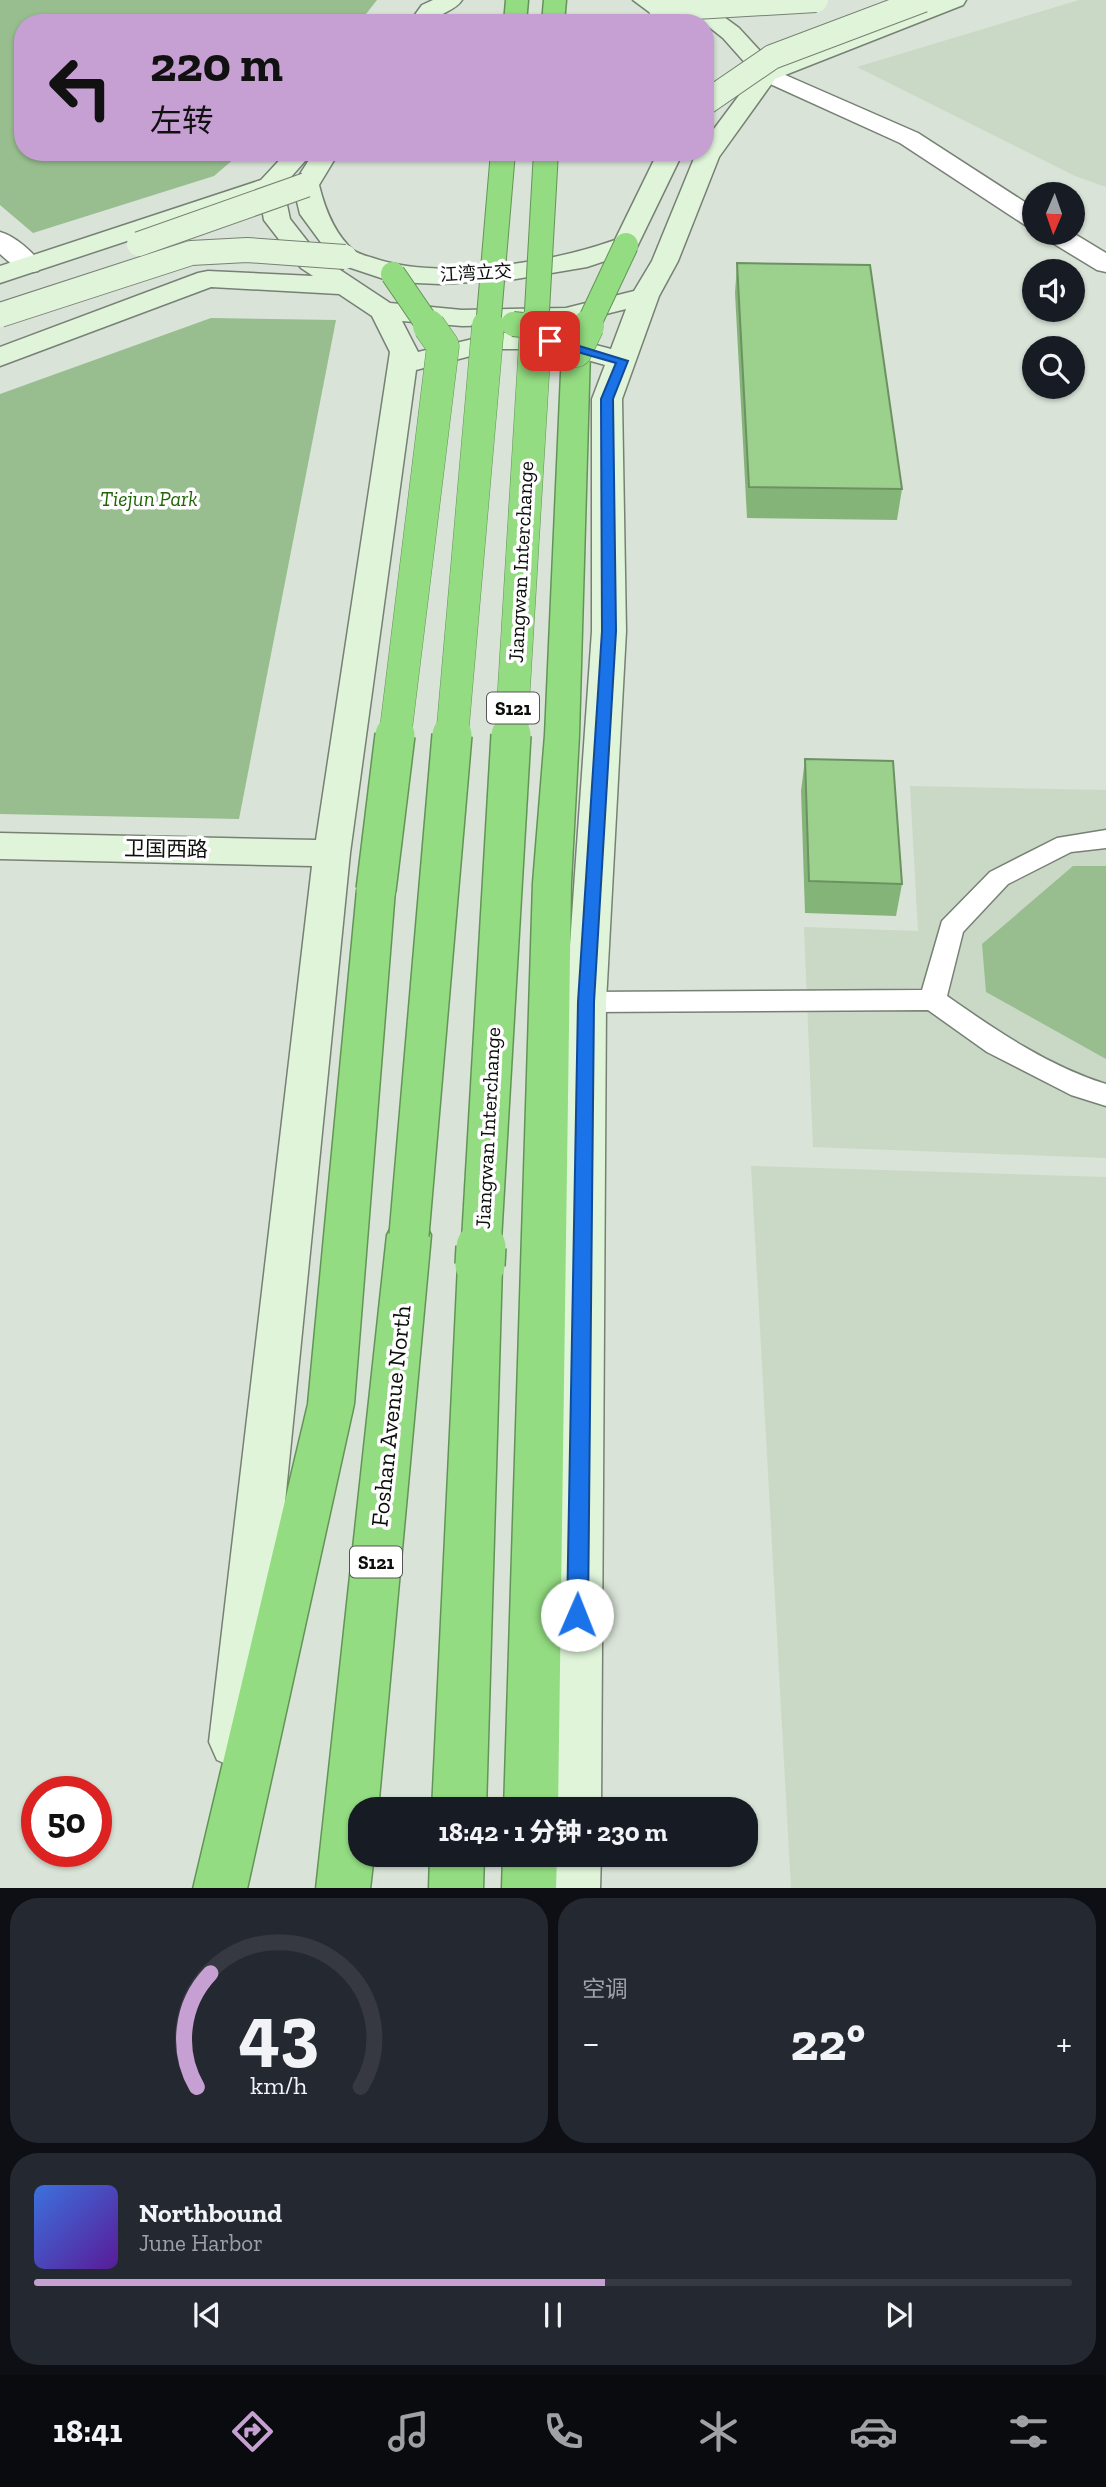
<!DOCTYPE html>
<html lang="zh">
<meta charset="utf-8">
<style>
body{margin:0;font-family:"Zilla Slab","Noto Sans SC",serif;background:#242831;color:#f1f3f6;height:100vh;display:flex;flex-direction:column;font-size:26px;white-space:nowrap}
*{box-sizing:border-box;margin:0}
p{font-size:23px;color:#9ea1a6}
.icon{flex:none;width:38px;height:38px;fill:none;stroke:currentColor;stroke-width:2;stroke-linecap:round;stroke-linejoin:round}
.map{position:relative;height:1888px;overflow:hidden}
.side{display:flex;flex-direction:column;gap:10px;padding:10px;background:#0d0f14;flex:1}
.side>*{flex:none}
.guide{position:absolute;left:14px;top:14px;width:700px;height:147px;border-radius:28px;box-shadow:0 2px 5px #0004;background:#c6a0d2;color:#111;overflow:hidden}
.needle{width:46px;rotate:182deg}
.buttons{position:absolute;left:1022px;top:182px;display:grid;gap:14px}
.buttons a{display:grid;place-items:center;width:63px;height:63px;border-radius:50%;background:#171b24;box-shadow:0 2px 5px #0004;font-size:35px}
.speed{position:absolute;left:21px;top:1776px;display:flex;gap:14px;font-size:35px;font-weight:700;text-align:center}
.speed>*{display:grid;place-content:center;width:91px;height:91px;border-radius:50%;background:#171b24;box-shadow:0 2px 5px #0004;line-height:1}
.speed .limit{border:10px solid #d22;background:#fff;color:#111}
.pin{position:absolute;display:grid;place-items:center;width:60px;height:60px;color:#fff;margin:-30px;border-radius:14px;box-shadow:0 4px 10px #0006}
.me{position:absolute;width:77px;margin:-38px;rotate:1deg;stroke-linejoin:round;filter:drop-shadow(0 0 5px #0008)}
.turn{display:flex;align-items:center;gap:24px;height:147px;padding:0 21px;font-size:32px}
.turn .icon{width:91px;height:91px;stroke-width:2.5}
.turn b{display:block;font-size:49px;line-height:60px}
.big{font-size:52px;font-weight:800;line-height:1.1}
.side .widget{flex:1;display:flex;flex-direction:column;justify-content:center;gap:10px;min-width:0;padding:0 24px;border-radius:28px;background:#242831}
.side .dial{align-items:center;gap:0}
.dial svg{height:182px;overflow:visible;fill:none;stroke:#363941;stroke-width:7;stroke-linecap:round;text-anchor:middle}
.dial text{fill:#f1f3f6;stroke:none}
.song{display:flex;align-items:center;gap:21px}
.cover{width:84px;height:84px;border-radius:10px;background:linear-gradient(135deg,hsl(220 70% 55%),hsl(270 70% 35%))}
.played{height:7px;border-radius:4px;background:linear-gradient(90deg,#c6a0d2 55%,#363941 55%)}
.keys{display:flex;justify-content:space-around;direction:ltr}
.heat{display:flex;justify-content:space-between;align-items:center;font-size:38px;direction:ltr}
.side .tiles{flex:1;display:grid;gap:10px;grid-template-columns:1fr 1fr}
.widget:last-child{grid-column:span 2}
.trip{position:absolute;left:348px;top:1797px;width:410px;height:70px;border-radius:28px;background:#171b24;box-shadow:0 2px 5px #0004;font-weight:800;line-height:70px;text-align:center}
.menu{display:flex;height:112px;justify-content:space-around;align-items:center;background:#090b0e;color:#9ea1a6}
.menu .icon{width:49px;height:49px}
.menu .current{color:#c6a0d2}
.menu b{font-size:32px;color:#f1f3f6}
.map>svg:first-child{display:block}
.built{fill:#cad8c6}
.green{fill:#98be8f}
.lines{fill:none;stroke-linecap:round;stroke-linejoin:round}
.lane-casing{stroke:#778075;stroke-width:3}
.street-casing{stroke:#778075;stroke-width:3}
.secondary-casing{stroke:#778075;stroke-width:3}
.highway-casing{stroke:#639457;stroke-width:3}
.lane{fill:#fff;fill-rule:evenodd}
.street{fill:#fff;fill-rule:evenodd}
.secondary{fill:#dff4d9;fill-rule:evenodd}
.highway{fill:#93dc81;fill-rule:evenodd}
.secondary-bridge-casing{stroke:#778075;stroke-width:26;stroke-linecap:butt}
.highway-bridge-far3-casing{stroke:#639457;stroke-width:26;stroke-linecap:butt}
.highway-bridge-far2-casing{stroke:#639457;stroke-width:33;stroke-linecap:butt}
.highway-bridge-far1-casing{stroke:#639457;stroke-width:42;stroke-linecap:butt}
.highway-bridge-casing{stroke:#639457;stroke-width:52;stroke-linecap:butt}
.secondary-bridge{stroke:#dff4d9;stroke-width:24}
.highway-bridge-far3{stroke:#93dc81;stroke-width:24}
.highway-bridge-far2{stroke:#93dc81;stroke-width:32}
.highway-bridge-far1{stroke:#93dc81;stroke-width:39}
.highway-bridge{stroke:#93dc81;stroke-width:49}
.wall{fill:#85b479}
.building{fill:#9bd18d;stroke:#6c9263;stroke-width:2}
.route{fill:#1a73e8;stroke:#114b97;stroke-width:2}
.labels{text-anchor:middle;stroke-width:7;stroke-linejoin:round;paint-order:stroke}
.far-street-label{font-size:18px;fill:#0b0e0a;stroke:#fff}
.shield{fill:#fff;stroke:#545654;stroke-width:2}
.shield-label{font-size:19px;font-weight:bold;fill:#0b0e0a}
.park-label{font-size:21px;font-style:italic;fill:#216507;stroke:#fff}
.street-label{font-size:21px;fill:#0b0e0a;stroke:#fff}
.near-street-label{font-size:24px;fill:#0b0e0a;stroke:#fff}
</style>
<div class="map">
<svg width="1106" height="1889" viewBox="0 0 1106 1889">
<rect width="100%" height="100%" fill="#d9e3d7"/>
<g class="built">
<polygon points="1079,0 1106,0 1106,187 1075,176 857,67"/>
<polygon points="910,786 1106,790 1106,1158 813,1147 804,927 918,931"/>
<polygon points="751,1166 1106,1177 1106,1888 791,1888"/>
</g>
<g class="green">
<polygon points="0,0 377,0 359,23 23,23 23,152 242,152 214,176 33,233 0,205"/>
<polygon points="211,318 336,320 239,819 0,814 0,394"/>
<polygon points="1073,866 1106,866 1106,1059 986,992 982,944"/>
</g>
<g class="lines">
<g class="lane-casing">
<path id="lane" d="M1106 830V848L1071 852 1008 884 963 932 947 996C997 1031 1048 1066 1106 1084V1106L1071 1095 987 1052 928 1010 586 1012 576 1009 573 1002 576 995 586 992 922 990 942 921 990 872 1057 838Z"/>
</g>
<g class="street-casing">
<g id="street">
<polygon points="767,67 918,133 1034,208 1034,227 1025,225 900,143 759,79 755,74 759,69"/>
<path d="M0 232C15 236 33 252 42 265L38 271C21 275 13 265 0 254Z"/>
<polygon points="1042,233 1073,233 1106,253 1106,272 1097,270 1046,239"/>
</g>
</g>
<g class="secondary-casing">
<g id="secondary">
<path d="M433 0H462C455 11 440 12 432 23H409L422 5Z"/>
<polygon points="633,0 661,0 689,23 664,23"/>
<path d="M675 0H701L739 28 772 64 935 0H966L963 5 775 79 719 157 678 261 659 296 622 399 626 631 606 1002 601 1810H547L566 1002 592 631V399L605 365 549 349H498L416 370 350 853 261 1742 253 1760 235 1768 217 1760 209 1742 312 866 0 859V833L316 840 390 352 372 316 339 294 211 287 0 366V347L198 273 208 271 313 276 301 268 264 220 260 197 0 283V266L261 180 287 152H313L283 186 290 219 319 256 390 303 462 310 566 308 634 291 652 261 695 156 697 152H705V141L755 74 723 38ZM626 309 611 349 550 333H498L418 352 402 321 462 326 566 324Z"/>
<path d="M314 152H339L319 185C325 209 334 233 353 250 358 254 367 256 373 258 438 281 551 263 615 240L658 152H683L635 251 587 267 516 279 440 284 393 282 336 263 300 214 293 185Z"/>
<polygon points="547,1855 601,1855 600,1889 546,1889"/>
</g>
</g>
<g class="highway-casing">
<g id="highway">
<polygon points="506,0 528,0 526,23 504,23"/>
<polygon points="544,0 566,0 564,23 542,23"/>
<polygon points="576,343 586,345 590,351 579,735 571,883 558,1810 504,1810 533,883 545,735 562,351 566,345"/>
<polygon points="376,877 389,881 395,890 354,1404 247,1889 193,1889 308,1404 357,890 363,881"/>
<polygon points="409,1217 424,1222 431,1235 378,1810 360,1810 360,1855 374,1855 370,1889 316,1889 387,1235 394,1222"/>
<polygon points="480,1247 496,1252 502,1265 486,1810 432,1810 458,1265 464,1252"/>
<polygon points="430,1855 484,1855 483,1889 429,1889"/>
<polygon points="503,1855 557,1855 556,1889 502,1889"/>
</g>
</g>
<use href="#lane" class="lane"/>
<use href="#street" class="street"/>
<use href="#secondary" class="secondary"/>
<use href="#highway" class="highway"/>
<g class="secondary-bridge-casing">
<g id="secondary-bridge">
<polyline points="661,9 816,0"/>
<polyline points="705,103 772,57 923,0"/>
<polyline points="139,244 306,185"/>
<polyline points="0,315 191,253 247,250 345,257"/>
</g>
</g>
<g class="highway-bridge-far3-casing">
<g id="highway-bridge-far3">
<polyline points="393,274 430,328"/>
<polyline points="513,324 551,328"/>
<polyline points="488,328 503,152"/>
<polyline points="536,328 546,152"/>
<polyline points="587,328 626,245"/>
</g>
</g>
<g class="highway-bridge-far2-casing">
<g id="highway-bridge-far2">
<polyline points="532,326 555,328 576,351 588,326"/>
<polyline points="395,737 443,346 429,326"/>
<polyline points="452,737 488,326"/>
<polyline points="511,737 536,326"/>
</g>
</g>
<g class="highway-bridge-far1-casing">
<g id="highway-bridge-far1">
<polyline points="376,890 395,735"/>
<polyline points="409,1235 452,735"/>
<polyline points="481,1249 511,735"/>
</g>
</g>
<g class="highway-bridge-casing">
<polyline id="highway-bridge" points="480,1265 481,1247"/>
</g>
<use href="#secondary-bridge" class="secondary-bridge"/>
<use href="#highway-bridge-far3" class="highway-bridge-far3"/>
<use href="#highway-bridge-far2" class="highway-bridge-far2"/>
<use href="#highway-bridge-far1" class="highway-bridge-far1"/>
<use href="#highway-bridge" class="highway-bridge"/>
</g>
<g class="wall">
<polygon points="737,263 902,489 897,520 747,518 735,293"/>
<polygon points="805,759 902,884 896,916 805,913 801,791"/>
</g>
<g class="building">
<polygon points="737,263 870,265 902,489 749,487"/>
<polygon points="805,759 893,761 902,884 809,881"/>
</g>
<polygon class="route" points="550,337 628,361 613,399 616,631 594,1002 588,1615 585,1621 577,1624 570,1621 567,1615 578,1002 602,631 601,399 616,363 546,343 546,338"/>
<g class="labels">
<g class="far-street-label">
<text transform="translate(476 273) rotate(-3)" y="6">江湾立交</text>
</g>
<g class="shield">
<rect x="487" y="692.5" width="52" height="31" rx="5"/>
<rect x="350" y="1546.5" width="52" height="31" rx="5"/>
</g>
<g class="shield-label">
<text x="513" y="715">S121</text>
<text x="376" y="1569">S121</text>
</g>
<g class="park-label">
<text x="149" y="506">Tiejun Park</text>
</g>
<g class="street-label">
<text transform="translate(521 562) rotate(-87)" y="7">Jiangwan Interchange</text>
<text transform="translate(166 849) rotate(1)" y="7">卫国西路</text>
<text transform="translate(488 1128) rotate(-87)" y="7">Jiangwan Interchange</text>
</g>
<g class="near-street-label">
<text transform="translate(391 1416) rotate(-84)" y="8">Foshan Avenue North</text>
</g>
</g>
</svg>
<div class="buttons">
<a><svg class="needle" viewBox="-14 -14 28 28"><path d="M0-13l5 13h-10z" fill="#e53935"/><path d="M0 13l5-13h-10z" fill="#9ea1a6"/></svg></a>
<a><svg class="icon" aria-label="sound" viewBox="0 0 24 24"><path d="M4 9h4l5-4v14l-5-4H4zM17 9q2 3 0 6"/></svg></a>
<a><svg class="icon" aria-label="search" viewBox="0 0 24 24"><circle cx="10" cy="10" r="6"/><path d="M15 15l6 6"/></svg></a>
</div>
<div class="speed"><div class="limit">50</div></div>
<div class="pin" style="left:550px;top:341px;background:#d93025"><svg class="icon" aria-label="arrive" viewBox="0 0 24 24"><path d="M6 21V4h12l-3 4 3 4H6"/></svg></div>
<svg class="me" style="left:577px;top:1615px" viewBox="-20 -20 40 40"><circle r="19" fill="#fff"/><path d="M0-13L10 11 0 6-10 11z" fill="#1a73e8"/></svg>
<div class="trip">18:42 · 1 分钟 · 230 m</div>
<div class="guide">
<div class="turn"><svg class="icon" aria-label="left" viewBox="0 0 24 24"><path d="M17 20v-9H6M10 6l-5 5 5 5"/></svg><div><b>220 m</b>左转</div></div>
</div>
</div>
<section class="side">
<div class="tiles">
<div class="widget dial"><svg viewBox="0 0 100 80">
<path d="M14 69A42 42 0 1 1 86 69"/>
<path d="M14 69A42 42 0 0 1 20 19" stroke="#c6a0d2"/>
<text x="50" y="56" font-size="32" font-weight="700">43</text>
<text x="50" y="72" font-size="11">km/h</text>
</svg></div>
<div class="widget"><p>空调</p>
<div class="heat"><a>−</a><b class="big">22°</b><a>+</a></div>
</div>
<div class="widget">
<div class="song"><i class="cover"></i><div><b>Northbound</b><p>June Harbor</p></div></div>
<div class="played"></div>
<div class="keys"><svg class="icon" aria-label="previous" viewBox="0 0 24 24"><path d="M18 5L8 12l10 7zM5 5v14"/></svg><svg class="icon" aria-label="pause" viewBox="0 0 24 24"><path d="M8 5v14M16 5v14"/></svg><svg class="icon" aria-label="next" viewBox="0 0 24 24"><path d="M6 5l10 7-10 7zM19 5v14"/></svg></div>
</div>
</div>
</section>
<nav class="menu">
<b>18:41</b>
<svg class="icon current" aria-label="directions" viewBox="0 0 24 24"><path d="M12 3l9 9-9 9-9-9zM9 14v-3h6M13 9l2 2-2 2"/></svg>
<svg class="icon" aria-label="music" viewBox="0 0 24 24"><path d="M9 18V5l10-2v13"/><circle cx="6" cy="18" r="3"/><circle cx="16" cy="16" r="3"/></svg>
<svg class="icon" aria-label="phone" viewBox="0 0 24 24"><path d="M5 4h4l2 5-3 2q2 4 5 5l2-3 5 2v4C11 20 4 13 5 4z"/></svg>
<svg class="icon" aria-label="climate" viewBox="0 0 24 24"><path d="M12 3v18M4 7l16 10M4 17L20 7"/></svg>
<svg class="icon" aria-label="car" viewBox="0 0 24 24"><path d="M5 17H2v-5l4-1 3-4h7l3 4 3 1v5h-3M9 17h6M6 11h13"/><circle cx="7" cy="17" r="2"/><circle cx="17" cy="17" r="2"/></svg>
<svg class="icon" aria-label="filters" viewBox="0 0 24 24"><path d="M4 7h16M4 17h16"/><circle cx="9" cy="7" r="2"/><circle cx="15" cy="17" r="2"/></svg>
</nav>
